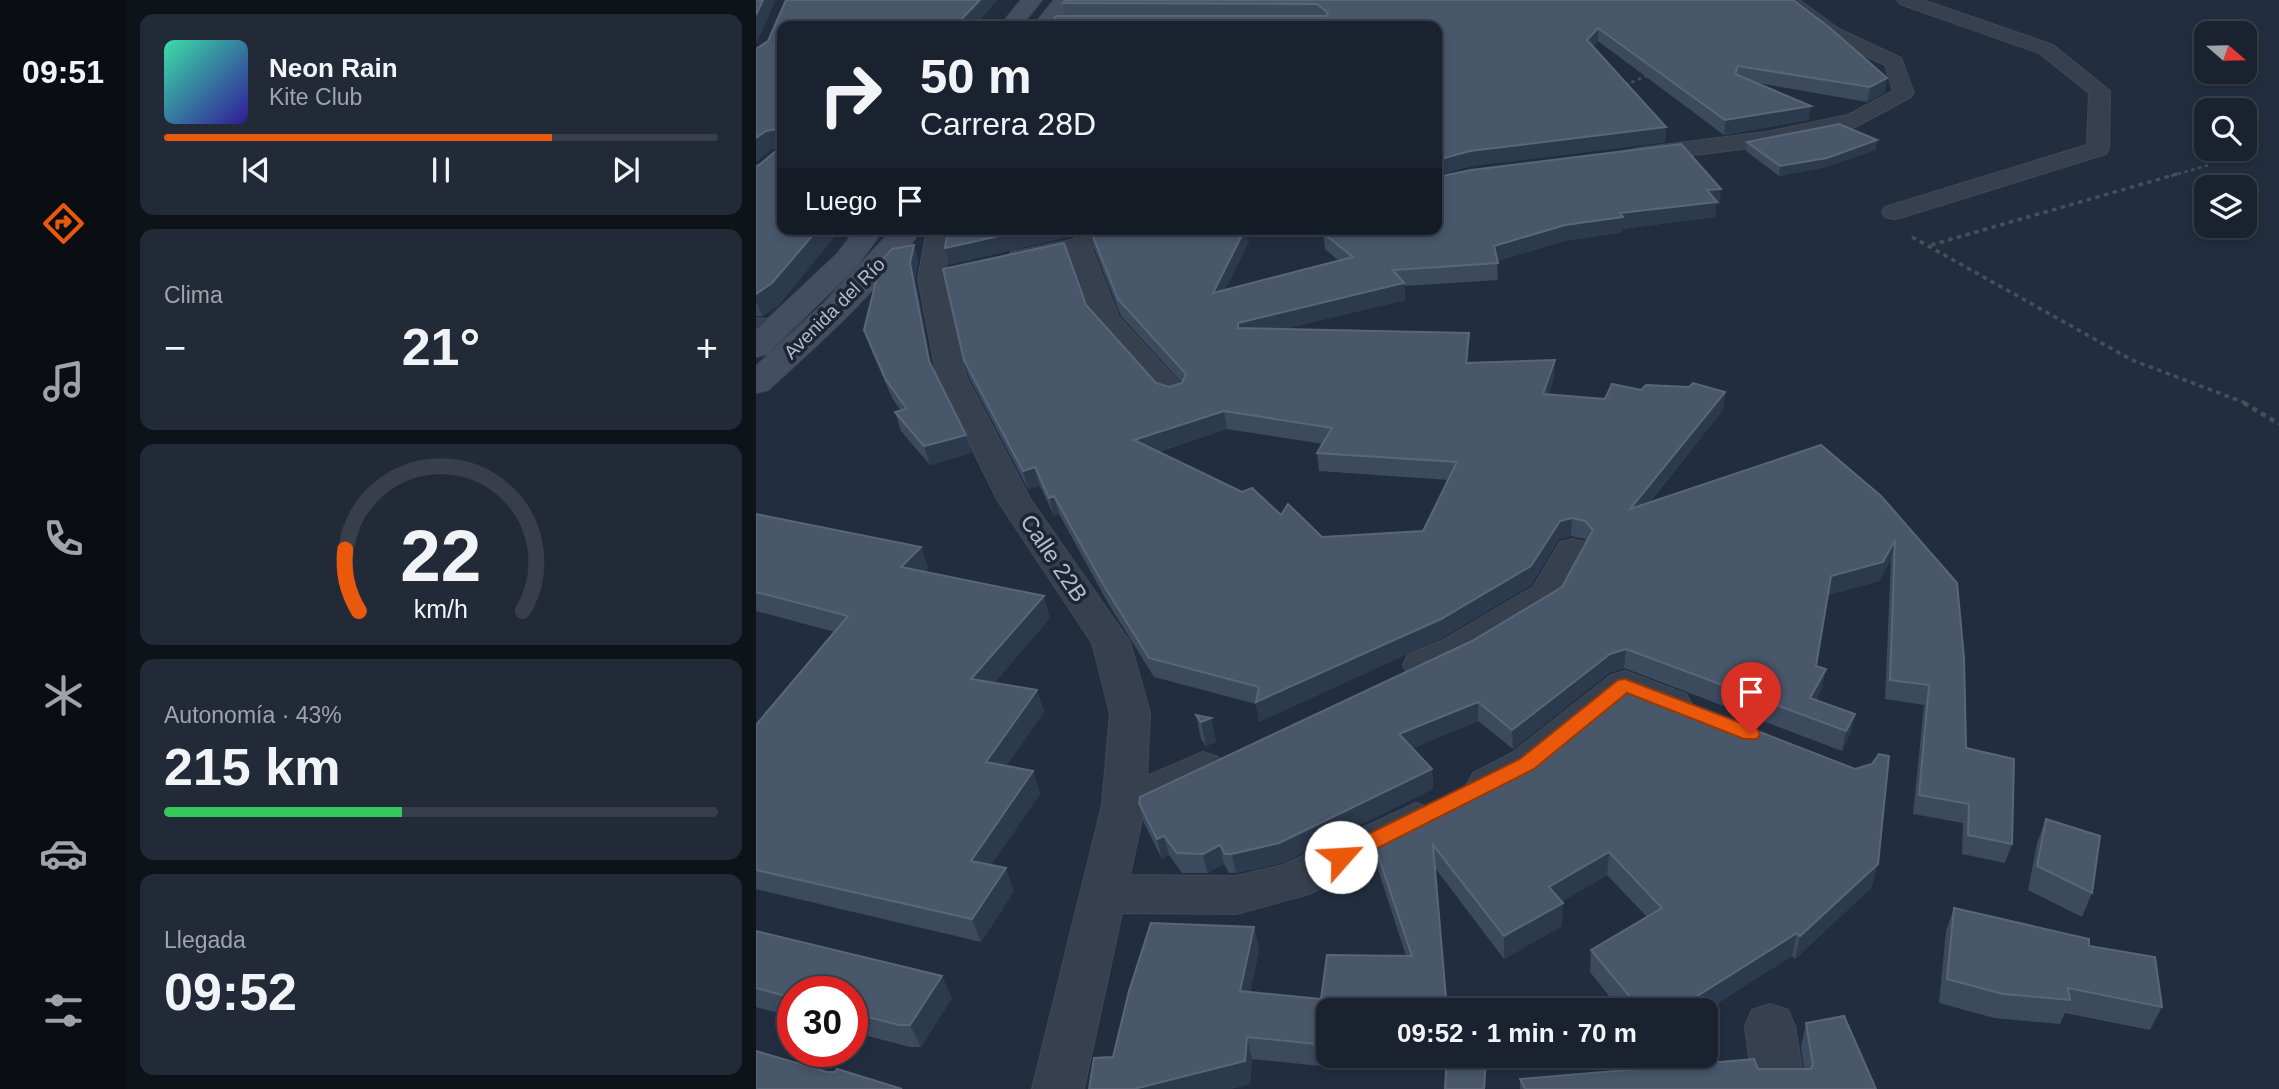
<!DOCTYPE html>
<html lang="es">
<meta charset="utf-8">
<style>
body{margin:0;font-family:Helvetica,sans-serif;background:#232a37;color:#f1f3f6;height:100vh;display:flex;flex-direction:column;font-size:26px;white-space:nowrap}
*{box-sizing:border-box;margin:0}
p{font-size:23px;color:#9fa4aa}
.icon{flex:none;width:38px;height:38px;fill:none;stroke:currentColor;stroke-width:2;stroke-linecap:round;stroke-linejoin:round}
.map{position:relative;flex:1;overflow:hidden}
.details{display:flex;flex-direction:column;gap:14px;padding:14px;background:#0e131a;width:630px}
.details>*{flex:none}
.hud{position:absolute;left:21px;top:21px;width:665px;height:214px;border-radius:14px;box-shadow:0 4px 10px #0003,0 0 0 2px #383f4b;background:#1a222f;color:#f1f3f6;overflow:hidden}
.needle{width:46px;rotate:110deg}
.tools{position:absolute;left:1438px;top:21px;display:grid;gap:14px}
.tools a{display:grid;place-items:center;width:63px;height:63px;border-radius:14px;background:#1a222f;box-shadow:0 4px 10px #0003,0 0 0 2px #383f4b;font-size:35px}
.speed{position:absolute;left:21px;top:976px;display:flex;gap:14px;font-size:35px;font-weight:700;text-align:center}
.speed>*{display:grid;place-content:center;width:91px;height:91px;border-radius:50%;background:#1a222f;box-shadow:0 4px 10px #0003,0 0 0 2px #383f4b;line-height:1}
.speed .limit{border:10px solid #d22;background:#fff;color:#111}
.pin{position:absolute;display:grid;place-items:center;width:60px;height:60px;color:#fff;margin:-72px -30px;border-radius:50% 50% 50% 0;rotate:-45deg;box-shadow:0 0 7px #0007}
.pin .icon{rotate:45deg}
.me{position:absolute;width:77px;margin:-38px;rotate:64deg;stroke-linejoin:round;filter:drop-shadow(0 0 5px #0008)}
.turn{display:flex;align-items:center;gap:24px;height:147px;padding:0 28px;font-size:32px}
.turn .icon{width:91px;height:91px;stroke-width:2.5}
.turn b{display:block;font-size:49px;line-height:60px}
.then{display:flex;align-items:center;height:66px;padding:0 28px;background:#0003;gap:14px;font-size:26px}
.big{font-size:52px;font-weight:700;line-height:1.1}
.details .widget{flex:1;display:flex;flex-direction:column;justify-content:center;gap:10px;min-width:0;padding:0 24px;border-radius:14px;background:#232a37}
.details .dial{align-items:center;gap:0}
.dial svg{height:182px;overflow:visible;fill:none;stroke:#383f4b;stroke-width:7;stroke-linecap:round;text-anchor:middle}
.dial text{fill:#f1f3f6;stroke:none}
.song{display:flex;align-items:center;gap:21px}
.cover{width:84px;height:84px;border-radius:10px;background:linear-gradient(135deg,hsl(160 70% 55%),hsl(250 70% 35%))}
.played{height:7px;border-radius:4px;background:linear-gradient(90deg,#ea580c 70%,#383f4b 70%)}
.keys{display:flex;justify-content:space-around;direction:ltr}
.heat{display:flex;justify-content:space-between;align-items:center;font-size:38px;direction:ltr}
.charge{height:10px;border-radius:5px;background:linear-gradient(90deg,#34c759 43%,#383f4b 0)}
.trip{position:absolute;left:560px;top:998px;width:402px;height:70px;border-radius:14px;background:#1a222f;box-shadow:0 4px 10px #0003,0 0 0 2px #383f4b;font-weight:700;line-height:70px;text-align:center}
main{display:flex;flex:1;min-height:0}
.tabs{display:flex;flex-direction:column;width:126px;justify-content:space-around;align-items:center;background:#0a0e13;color:#9fa4aa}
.tabs .icon{width:49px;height:49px}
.tabs .selected{color:#ea580c}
.tabs b{font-size:32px;color:#f1f3f6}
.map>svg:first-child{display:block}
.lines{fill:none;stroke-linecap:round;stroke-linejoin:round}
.minor-casing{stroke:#3f4958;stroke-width:2}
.secondary-casing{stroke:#3f4958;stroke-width:2}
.path-far2{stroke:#3d5558;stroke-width:2.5;stroke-dasharray:3.5 3.5;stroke-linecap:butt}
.path-far1{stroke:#3d5558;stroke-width:3.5;stroke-dasharray:4.5 4.5;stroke-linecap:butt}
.path{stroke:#3d5558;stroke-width:4.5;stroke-dasharray:5 5;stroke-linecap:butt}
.minor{fill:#36404f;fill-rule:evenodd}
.secondary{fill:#444e62;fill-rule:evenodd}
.wall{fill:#3c4a5e;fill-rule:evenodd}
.shaded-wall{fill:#2c3a4d}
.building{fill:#49576a;stroke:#596679;stroke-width:2;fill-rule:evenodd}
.route{fill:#ea580c;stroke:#983908;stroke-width:2}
.labels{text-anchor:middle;stroke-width:7;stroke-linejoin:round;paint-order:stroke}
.far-street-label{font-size:19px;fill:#b2bbca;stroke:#1b2534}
.street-label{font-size:23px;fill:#b2bbca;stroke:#1b2534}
</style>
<main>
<nav class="tabs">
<b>09:51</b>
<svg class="icon selected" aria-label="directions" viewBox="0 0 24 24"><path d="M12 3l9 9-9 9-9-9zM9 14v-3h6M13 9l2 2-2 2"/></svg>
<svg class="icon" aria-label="music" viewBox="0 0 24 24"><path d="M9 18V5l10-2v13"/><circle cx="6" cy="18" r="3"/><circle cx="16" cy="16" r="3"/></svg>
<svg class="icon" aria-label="phone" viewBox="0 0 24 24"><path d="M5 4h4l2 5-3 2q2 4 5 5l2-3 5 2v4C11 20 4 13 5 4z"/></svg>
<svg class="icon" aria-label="climate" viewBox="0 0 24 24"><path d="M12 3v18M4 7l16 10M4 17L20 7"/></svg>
<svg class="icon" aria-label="car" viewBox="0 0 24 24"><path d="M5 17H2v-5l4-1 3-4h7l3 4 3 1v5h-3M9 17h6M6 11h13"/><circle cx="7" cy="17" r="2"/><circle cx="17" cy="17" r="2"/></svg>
<svg class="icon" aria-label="filters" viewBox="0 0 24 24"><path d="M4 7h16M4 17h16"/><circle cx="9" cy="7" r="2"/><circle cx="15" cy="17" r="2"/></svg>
</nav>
<section class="details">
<div class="widget">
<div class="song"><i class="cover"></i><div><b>Neon Rain</b><p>Kite Club</p></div></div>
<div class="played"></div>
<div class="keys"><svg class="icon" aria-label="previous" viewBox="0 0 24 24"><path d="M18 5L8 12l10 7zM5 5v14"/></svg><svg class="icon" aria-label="pause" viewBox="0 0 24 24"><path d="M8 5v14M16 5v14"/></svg><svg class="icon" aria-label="next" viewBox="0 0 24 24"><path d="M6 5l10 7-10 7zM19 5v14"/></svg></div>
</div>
<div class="widget"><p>Clima</p>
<div class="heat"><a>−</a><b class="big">21°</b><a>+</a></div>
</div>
<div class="widget dial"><svg viewBox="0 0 100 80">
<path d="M14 69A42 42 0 1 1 86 69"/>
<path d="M14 69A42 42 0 0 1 8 42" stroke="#ea580c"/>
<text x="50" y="56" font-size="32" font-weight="700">22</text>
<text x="50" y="72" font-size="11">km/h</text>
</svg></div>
<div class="widget"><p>Autonomía · 43%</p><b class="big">215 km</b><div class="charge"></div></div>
<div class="widget"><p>Llegada</p><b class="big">09:52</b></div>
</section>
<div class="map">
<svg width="1523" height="1089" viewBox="0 0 1523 1089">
<rect width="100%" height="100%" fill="#222e3f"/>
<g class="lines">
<g class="minor-casing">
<g id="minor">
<polygon points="1022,0 1043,0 1083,29 1145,58 1158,93 1155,97 1099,127 1010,146 882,162 874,160 871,155 874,150 882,148 1010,132 1092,115 1137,91 1129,65 1069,37"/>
<polygon points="1141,0 1167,0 1297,45 1354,91 1353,149 1350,154 1147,217 1138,219 1129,217 1126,212 1129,207 1331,145 1333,93 1283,53 1144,4"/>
<polygon points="171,229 197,229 188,279 211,378 275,500 374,642 394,713 391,776 447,752 462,757 468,768 462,779 387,815 374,875 480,876 527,865 660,803 675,808 682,820 675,832 553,894 480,914 366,913 328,1089 276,1089 346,805 354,713 336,643 242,501 181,378 162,279"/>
<polygon points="342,229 377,229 374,234 336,249 363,317 427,387 431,393 427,399 416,402 405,399 336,320 313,256 264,266 255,264 251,258 255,252 315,240"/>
<polygon points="0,318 69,325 73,331 69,337 59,340 0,334"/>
<polygon points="816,539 828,542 834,550 804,604 715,658 666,679 652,675 647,665 652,655 687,640 777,587 804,542"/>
<polygon points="869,671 930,694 936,704 930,714 916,718 874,703 786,775 732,800 717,795 711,784 717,773 756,753 855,675"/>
<polygon points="1014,1004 1032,1010 1039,1026 1049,1089 997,1089 989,1026 996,1010"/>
</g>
</g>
<g class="secondary-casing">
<g id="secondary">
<polygon points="265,0 286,0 265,26 244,26"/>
<polygon points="298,0 318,0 298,26 277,26"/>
<polygon points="100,229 128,229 101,266 11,354 0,357 0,330 81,254"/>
<path d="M137 229H166C124 289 66 341 12 390L0 393V366L68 303Z"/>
</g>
</g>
<g class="path-far2">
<polyline points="869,85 893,75"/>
<polyline points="1415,176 1453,165"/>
</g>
<g class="path-far1">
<polyline points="1156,237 1376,360 1492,404"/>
<polyline points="1175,245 1421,174"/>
</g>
<polyline class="path" points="1488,403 1523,424"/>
<use href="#minor" class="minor"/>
<use href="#secondary" class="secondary"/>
</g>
<g class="wall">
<polygon points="1037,0 1129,92 1111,102 1002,83 1053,120 968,135 842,41 837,46 910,127 909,142 715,166 681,175 681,26 309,16 307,3"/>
<polygon points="26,26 24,304 6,316 0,316 0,166 3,165 21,150 21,148 16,149 12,41"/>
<polygon points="1121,140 1119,150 1070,167 1023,176 990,151 991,142"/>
<path d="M964 204 960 205 959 217 866 229V232L809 241 741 261 742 280 648 286 649 300 528 329 713 350 712 363 798 377 793 394 849 399 885 390 969 392 967 410 893 503 1125 496 1210 748 1256 844 1249 863 1206 854 1207 823 1157 814 1168 705 1129 699 1135 559 1123 581 1072 595 1060 666 1066 688 1060 700 1099 714 1094 734 1086 751 868 668 853 673 757 749 722 721 657 748 676 769 677 789 526 863 480 873H473L468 864 451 873H426L413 855 406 859 388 823 383 803 716 641 806 587 830 542 829 539 815 536 803 539 775 585 686 638 503 722 500 704 398 677 352 603 303 514 298 516 284 486 272 489 213 377 208 360 330 305 400 383 413 387 426 383 365 316 339 250 336 234 493 241 469 290 583 261 569 249 567 233ZM471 429 567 444 561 453 563 471 692 480 667 531 566 537 402 452Z"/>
<polygon points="158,245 162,262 159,279 176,368 210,435 215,453 174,465 145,431 139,412 145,411 136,398 114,347 108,330"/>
<polygon points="0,514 165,547 172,568 169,572 294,618 238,683 281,690 288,712 250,766 277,771 284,794 235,865 258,891 225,942 0,889 0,725 79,632 0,611"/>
<polygon points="440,715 455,718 460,742 450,746 445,739"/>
<polygon points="788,754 1116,887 1039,959 1036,956 950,1010 864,1010 834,972 835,950 891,917 851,875 805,902 806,926 748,959 679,868 691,1010 572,1055 608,1055 564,1066 496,1059 494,1084 474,1089 333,1089 357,1057 498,927 503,950 494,992 565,999 650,956 620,863 617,840"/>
<polygon points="1290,819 1336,893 1326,917 1272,890 1281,843"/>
<polygon points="1198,908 1333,946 1406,1007 1394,1030 1309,1013 1304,1024 1238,1018 1183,1003 1190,931"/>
<polygon points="0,931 196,998 165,1047 154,1047 96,1032 96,992 37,992 37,1017 0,1007"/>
<polygon points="1050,1023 1120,1089 764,1089 764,1079 1002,1069 1048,1069 1045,1047"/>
</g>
<g class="shaded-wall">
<polygon points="7,0 20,0 0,44 0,15"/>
<polygon points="224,0 242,0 218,26 199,26"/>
<polygon points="842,28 842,41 831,53 831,40"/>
<polygon points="1131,78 1129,92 1111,102 1114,87"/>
<polygon points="1055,106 1053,120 968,135 969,120"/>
<polygon points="910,127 909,142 715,166 681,175 681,160 714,151"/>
<polygon points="21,129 26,147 16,149 0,162 0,138 10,131"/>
<polygon points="1121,140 1119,150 1070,167 1023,176 1024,166"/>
<polygon points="965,189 964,204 960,205 959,217 866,229 866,232 809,241 738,262 738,246 809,225 864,213 951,190"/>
<polygon points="62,229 85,229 24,304 6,316 0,301 0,294"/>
<polygon points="275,229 334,229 313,237 193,265 189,248"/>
<polygon points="489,229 492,229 493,241 459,310 457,293"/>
<polygon points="158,245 162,262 159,279 178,378 173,361 154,263"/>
<polygon points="648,283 649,300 484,340 482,323"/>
<polygon points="713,333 713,350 711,381 710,363"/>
<polygon points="799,360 798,377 787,412 787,394"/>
<polygon points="969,392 967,410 872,528 874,509"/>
<polygon points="468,411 471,429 382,458 378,440"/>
<polygon points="210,435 215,453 174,465 168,446"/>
<polygon points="279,467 284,486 272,489 267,471"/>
<polygon points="298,496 303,514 298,516 293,498"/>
<polygon points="816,518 815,536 803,539 775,585 686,638 503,722 500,702 804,521"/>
<polygon points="1139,540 1135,559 1123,581 1072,595 1075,576"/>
<polygon points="165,547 172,568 153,588 145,567"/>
<polygon points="288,596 294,618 223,701 215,679"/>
<polygon points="870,649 868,668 853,673 757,749 756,730 854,654"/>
<polygon points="1070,669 1066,688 1050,717 1054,698"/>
<polygon points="281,690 288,712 238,784 230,762"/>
<polygon points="722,702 722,721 645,753 643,734"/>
<polygon points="1099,714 1094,734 1086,751 1090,731"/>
<polygon points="455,718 460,742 450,746 445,722"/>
<polygon points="676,769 677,789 526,863 480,873 476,854"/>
<polygon points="277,771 284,794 223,883 215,861"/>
<polygon points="408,836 413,855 406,859 401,839"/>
<polygon points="464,845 468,864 451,873 447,854"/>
<polygon points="853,852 851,875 792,910 793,887"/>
<polygon points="1122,864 1116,887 1039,959 1044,936"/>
<polygon points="250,868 258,891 225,942 216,919"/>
<polygon points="807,903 806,926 748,959 748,936"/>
<polygon points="498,927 503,950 489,1013 484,991"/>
<polygon points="1041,933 1036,956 950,1011 950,1010 919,1010"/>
<polygon points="186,976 196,998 165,1047 154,1025"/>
<polygon points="491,1037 496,1059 494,1084 474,1089 378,1089"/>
<polygon points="572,1041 572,1055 608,1055 564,1066 560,1044"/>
<polygon points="651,1055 667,1055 651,1062"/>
<polygon points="730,1055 731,1055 731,1063 729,1089 728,1089"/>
</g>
<g class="building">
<polygon points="0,0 7,0 0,15"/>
<polygon points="30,0 224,0 199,26 26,26 26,229 62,229 16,283 0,294 0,166 3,165 21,150 21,129 10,131 0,138 0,49 12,41"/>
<polygon points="309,0 1037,0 1074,28 1131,78 1114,87 982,66 979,74 1055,106 969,120 842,28 831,40 910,127 714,151 681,160 681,26 295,26 300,16 570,16 572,13 561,4 307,3"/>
<polygon points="1083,124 1121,140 1071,158 1024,166 991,142"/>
<path d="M925 144 965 189 951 190 961 202 864 213 867 217 809 225 738 246 742 263 637 270 648 283 482 323V328L713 333 710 363 799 360 787 394 849 399 856 384 885 390 890 385 933 387 937 383 969 392 874 509 1065 445 1125 496 1201 583 1208 658 1210 748 1258 759 1256 844 1212 835 1213 804 1163 795 1173 685 1134 680 1139 540 1127 562 1075 576 1060 666 1070 669 1054 698 1099 714 1090 731 870 649 854 654 756 730 722 702 643 734 676 769 523 843 476 854H469L464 845 447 854 421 853 408 836 401 839 383 803 384 797 716 641 806 587 837 530 829 521 816 518 804 521 775 566 685 619 500 702 503 687 393 658 347 584 298 496 293 498 279 467 267 471 208 360 187 269 308 243 330 305 400 383 413 387 426 383 430 374 362 299 336 234 349 229H489L457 293 597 257 567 233 580 229H681V177L715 170ZM468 411 576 428 561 453 701 462 667 531 566 537 532 504 525 515 496 488 486 492 378 440Z"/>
<polygon points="192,229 275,229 189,248"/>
<polygon points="158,245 154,263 173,361 210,435 168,446 139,412 151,409 130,380 108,330 125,261 136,249"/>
<polygon points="0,514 165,547 145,567 288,596 215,679 281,690 230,762 277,771 215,861 250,868 216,919 0,870 0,725 92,616 0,592"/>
<polygon points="876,682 1099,769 1116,764 1123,754 1133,756 1122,864 1044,936 1041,933 919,1010 885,1010 835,950 906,908 853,852 793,887 807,903 748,936 677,845 691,1010 572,1010 572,1041 560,1044 491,1037 489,1061 378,1089 333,1089 338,1058 357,1057 373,991 395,923 498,927 484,991 565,999 571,955 656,956 617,840 788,754"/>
<polygon points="440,715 455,718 445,722"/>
<polygon points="1290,819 1344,836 1336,893 1281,866"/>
<polygon points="1198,908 1333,939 1333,946 1399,957 1406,1007 1312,988 1314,1000 1247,994 1191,979"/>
<polygon points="0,931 186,976 154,1025 143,1025 96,1013 96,992 37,992 37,998 0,988"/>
<polygon points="1088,1016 1120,1089 769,1089 764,1079 998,1059 1002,1069 1055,1069 1057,1065 1050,1023"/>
<polygon points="0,1051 71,1072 79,1072 81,1069 146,1089 0,1089"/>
<polygon points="691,1055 730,1055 728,1089 689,1089"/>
</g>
<polygon class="route" points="869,679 1001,729 1004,734 1001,739 988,739 871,693 778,769 592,863 585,865 578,863 575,857 578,851 764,759 862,680"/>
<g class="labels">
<g class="far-street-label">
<text transform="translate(78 308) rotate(-45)" y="7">Avenida del Río</text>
</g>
<g class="street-label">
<text transform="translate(298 558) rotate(56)" y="8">Calle 22B</text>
</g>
</g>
</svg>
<div class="tools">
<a><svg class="needle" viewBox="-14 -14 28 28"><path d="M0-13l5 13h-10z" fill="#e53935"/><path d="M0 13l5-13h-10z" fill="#9fa4aa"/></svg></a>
<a><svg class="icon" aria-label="search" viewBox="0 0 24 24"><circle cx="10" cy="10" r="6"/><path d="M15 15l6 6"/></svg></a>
<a><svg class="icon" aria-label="layers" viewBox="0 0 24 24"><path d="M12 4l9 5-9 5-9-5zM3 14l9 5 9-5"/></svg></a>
</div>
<div class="speed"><div class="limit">30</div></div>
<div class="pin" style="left:995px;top:734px;background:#d93025"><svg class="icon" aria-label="arrive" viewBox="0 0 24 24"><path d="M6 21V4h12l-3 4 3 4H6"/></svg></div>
<svg class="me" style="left:585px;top:857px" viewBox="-20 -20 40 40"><circle r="19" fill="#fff"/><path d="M0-13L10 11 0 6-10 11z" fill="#ea580c"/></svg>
<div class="trip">09:52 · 1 min · 70 m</div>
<div class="hud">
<div class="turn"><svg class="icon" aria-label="right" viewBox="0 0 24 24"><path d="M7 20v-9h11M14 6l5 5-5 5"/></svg><div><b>50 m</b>Carrera 28D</div></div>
<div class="then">Luego<svg class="icon" aria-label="arrive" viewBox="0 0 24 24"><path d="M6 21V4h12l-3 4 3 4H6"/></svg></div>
</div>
</div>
</main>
